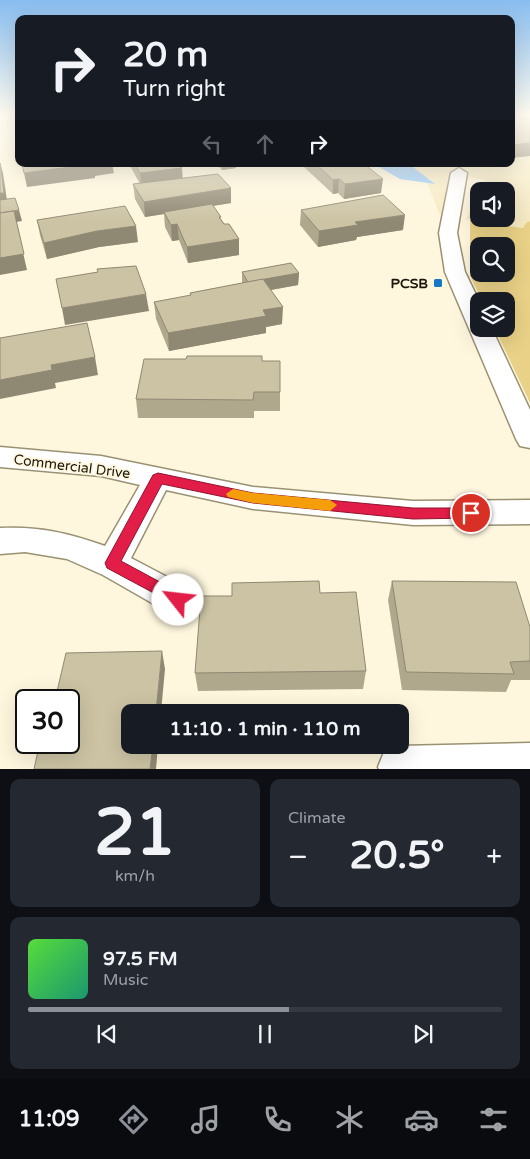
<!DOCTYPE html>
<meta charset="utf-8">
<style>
body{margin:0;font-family:"Varela Round",sans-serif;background:#242831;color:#f1f3f6;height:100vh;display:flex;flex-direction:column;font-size:19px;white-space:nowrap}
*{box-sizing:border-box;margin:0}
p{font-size:16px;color:#9ea1a6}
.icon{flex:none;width:28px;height:28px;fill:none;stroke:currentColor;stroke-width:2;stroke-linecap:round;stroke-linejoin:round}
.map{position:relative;height:769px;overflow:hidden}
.side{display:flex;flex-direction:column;gap:10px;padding:10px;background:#0d0f14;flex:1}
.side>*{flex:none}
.top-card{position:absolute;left:15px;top:15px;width:500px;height:152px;border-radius:10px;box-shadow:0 5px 20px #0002;background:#171b24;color:#f1f3f6;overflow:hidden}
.buttons{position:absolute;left:470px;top:182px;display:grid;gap:10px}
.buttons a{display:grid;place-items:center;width:45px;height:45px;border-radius:10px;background:#171b24;box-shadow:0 5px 20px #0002;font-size:25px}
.speed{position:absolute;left:15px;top:689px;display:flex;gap:10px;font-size:25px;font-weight:700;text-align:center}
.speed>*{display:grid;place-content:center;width:65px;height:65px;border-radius:50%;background:#171b24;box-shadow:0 5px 20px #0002;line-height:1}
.speed .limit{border:2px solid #111;border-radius:8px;background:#fff;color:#111}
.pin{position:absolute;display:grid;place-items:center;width:42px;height:42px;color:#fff;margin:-21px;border:2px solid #fff;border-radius:50%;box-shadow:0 1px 5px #0007}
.me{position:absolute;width:55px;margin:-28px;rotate:299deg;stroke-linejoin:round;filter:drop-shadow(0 0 4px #0008)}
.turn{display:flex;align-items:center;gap:18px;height:105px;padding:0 25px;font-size:22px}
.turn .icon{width:65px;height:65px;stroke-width:2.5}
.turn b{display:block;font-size:35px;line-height:42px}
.lanes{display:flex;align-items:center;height:48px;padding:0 25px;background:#0003;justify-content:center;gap:25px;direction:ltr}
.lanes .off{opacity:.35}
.big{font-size:38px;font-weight:700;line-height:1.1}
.side .card{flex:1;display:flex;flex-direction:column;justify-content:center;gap:8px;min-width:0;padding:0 18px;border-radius:10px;background:#242831}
.side .dial{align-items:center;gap:0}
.dial b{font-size:65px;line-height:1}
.song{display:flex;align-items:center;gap:15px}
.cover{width:60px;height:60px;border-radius:8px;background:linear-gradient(135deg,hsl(110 70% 55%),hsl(160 70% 35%))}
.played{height:5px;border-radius:2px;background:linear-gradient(90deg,#8c9099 55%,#363941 55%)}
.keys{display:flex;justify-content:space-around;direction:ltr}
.heat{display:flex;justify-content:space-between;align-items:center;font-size:28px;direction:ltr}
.side .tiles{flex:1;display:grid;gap:10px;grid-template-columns:1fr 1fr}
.card:last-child{grid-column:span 2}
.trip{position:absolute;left:121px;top:704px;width:288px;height:50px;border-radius:10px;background:#171b24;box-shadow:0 5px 20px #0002;font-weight:700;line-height:50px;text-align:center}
.tabs{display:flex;height:80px;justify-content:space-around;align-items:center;background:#090b0e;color:#9ea1a6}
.tabs .icon{width:35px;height:35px}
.tabs .on{color:#8c9099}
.tabs b{font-size:22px;color:#f1f3f6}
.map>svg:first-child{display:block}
.built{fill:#f6eac3}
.green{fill:#e9d287;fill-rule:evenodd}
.water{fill:#99cafa}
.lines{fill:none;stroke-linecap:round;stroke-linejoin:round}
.minor-casing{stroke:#9a9173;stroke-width:3}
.minor{fill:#fff;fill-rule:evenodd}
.wall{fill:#afa88d}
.shaded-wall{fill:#8f8873}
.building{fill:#ccc3a4;stroke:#8f8873}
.route{fill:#e11d48;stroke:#92132f}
.slow{fill:#f59e0b}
.poi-dot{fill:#1679c5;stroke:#fef6dd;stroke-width:2}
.labels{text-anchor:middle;stroke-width:4;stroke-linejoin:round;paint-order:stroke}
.poi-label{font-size:14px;font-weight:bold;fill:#1b170c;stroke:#fef6dd;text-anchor:end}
.street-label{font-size:14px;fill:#1b170c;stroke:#fef6dd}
</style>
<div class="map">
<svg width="530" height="769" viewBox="0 0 530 769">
<rect width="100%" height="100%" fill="#fef6dd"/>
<polygon class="built" points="511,114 530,114 530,221 526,223 524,228 466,219 479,193 479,219 506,219 506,191 480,191 485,180 469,177 447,216 440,215 427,183 434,184 409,164 511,164"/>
<path class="green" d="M470 220 523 228 526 223 530 221V403L495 329H506V301H482L470 276ZM479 246H506V274H479Z"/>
<polygon class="water" points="374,164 409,164 435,184 400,179"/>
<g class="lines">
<g class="minor-casing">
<g id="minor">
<polygon points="459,168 467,173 457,233 465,272 479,301 479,329 492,329 530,410 530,448 520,446 516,439 445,272 439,233 451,173"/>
<path d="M0 447 101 456 253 487 413 501 530 500V524L413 525 253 509 166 490 131 558 190 589 195 600 190 611 178 615 166 611 103 575 67 559 25 552 0 554V528C38 526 69 533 105 546L140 485 101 476 0 467Z"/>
<polygon points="530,743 530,769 379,769 378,767 384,752 399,746"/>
</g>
</g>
<use href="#minor" class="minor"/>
</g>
<g class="wall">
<polygon points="129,164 179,164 182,178 231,188 231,203 213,206 224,224 239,239 239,255 188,263 179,240 172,241 165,227 164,214 145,217 135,199 133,184 140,184"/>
<polygon points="216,164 236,164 236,168 222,170"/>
<polygon points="304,164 364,164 381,193 344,199 338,193 333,194 304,167"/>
<polygon points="301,210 403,230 357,237 356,240 318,247 300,225"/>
<polygon points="37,220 138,242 99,247 47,259 40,235"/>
<polygon points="242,272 299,273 298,285 271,290 282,324 266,327 266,333 169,351 156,319 154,302 190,296 190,293 242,283"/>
<polygon points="262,361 280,392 280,411 254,411 254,418 138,418 136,399"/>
<polygon points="392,581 530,627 530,680 511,680 506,692 402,690 388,600"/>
<polygon points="320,593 366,671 363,689 198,691 195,673 232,596"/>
</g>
<g class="shaded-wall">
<polygon points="530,143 530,156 511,158 511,145"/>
<polygon points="0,162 3,173 8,207 0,208"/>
<polygon points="92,164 112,164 114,173 95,176 95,178 27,187 24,173"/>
<polygon points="232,164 236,164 236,168 222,170 222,165"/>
<polygon points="182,168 183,182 142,188 140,173"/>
<polygon points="339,179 338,193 333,194 333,180"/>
<polygon points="383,179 381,193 344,199 345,184"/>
<polygon points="231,188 231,203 165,213 164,212 164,214 145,217 144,202"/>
<polygon points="19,210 22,221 16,222 27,270 0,275 0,213"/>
<polygon points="405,215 403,230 357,237 356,240 318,247 319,231 355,222"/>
<polygon points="177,224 179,240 172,241 171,225"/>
<polygon points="136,226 138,242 99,247 47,259 44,243 97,231"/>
<polygon points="239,239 239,255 188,263 187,247"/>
<polygon points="299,273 298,285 249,294 249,282"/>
<polygon points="146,294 149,311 65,325 62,308"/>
<polygon points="283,307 282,324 266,327 266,333 169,351 168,333 263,310"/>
<polygon points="95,357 98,375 55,383 56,388 0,399 0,380 51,365"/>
<polygon points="162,651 165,669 161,712 156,712"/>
<polygon points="153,745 158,745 156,769 150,769"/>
</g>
<g class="building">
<polygon points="511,114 530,114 530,143 511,145"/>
<polygon points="0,163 4,193 0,193"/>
<polygon points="22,164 93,164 24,173"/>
<polygon points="135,164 179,164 182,168 140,173"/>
<polygon points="220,164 232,164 222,165"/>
<polygon points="316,164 364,164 383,179 345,184 339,179 333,180"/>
<polygon points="218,174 231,188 144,202 133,184"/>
<polygon points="383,195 405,215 355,222 358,225 319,231 301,210"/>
<polygon points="15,198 19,210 0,213 0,200"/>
<polygon points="212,204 221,217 219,217 224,224 229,224 239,239 187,247 177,224 171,225 164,212"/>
<polygon points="125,206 136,226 97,231 44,243 37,220"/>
<polygon points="14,211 24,254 0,258 0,213"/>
<polygon points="291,263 299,273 248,282 242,272"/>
<polygon points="136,266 146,294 62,308 56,279 98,272 97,269"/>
<polygon points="263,279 283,307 263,310 266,316 168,333 154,302 191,295 190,293"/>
<polygon points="87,323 95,357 51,365 52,370 0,380 0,338"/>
<polygon points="187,356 262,356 262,361 280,361 280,392 254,392 253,400 136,399 144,359 186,359"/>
<polygon points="319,581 320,593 356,592 366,671 195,673 201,596 232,596 232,583"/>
<polygon points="392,581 516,582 530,627 530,661 510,662 514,674 406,672"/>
<polygon points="162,651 156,712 130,712 130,745 153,745 150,769 34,769 40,742 69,742 69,700 55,700 66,653"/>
</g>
<linearGradient id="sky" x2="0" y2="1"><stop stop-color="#88bdef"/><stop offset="0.52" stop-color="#fffbf0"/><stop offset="1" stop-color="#fffbf0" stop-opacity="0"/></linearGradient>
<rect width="530" height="221" fill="url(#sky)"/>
<polygon class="route" points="158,473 253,493 413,508 471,508 476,509 478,513 476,517 471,518 413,519 253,503 162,484 121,561 184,595 186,600 184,604 178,606 107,568 105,563 153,475"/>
<polygon class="slow" points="233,489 253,493 330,500 337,505 330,511 253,503 228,497 226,494"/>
<rect class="poi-dot" x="433" y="278" width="10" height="10" rx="2.5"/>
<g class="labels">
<g class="poi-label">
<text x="428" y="288">PCSB</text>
</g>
<g class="street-label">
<text transform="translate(72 466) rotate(7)" y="5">Commercial Drive</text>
</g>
</g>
</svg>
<div class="buttons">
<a><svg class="icon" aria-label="sound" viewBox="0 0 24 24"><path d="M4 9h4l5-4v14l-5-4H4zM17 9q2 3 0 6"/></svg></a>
<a><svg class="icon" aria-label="search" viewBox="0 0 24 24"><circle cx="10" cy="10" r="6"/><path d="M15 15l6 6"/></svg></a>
<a><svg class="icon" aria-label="layers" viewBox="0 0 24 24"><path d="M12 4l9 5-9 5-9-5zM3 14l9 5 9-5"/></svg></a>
</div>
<div class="speed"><div class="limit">30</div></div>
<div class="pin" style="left:471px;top:513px;background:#d93025"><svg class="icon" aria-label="arrive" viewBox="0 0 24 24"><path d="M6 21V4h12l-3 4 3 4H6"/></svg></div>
<svg class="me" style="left:178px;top:600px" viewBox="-20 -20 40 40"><circle r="19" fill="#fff"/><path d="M0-13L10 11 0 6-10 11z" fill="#e11d48"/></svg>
<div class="trip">11:10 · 1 min · 110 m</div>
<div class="top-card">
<div class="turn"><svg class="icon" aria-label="right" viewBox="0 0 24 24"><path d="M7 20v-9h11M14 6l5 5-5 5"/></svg><div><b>20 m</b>Turn right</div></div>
<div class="lanes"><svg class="icon off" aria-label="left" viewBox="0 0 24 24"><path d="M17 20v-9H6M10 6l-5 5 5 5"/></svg><svg class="icon off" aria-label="ahead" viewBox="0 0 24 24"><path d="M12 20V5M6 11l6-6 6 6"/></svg><svg class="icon" aria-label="right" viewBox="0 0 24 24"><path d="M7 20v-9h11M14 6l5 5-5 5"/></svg></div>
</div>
</div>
<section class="side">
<div class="tiles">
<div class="card dial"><b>21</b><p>km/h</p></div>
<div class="card"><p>Climate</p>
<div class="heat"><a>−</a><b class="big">20.5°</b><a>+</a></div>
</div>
<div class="card">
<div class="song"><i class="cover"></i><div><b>97.5 FM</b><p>Music</p></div></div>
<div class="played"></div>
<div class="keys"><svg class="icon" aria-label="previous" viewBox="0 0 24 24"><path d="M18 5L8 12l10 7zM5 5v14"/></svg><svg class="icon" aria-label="pause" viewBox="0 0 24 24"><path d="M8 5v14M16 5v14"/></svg><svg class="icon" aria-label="next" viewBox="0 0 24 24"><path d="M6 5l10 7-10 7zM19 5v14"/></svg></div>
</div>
</div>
</section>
<nav class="tabs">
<b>11:09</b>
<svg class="icon on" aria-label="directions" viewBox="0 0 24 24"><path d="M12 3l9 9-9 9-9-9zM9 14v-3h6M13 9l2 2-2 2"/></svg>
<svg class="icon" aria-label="music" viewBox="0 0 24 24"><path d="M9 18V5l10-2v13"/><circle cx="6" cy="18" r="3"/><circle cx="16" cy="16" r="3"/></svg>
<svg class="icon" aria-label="phone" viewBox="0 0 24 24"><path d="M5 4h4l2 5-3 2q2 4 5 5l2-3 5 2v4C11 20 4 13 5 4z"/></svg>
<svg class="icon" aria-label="climate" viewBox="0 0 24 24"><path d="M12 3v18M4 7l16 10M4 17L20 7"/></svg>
<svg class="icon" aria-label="car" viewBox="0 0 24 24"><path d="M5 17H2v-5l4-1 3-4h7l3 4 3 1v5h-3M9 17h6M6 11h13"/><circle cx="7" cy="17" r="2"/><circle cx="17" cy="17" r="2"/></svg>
<svg class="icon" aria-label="filters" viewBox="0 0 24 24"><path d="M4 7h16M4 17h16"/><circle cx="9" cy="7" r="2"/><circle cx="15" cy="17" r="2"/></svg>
</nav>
